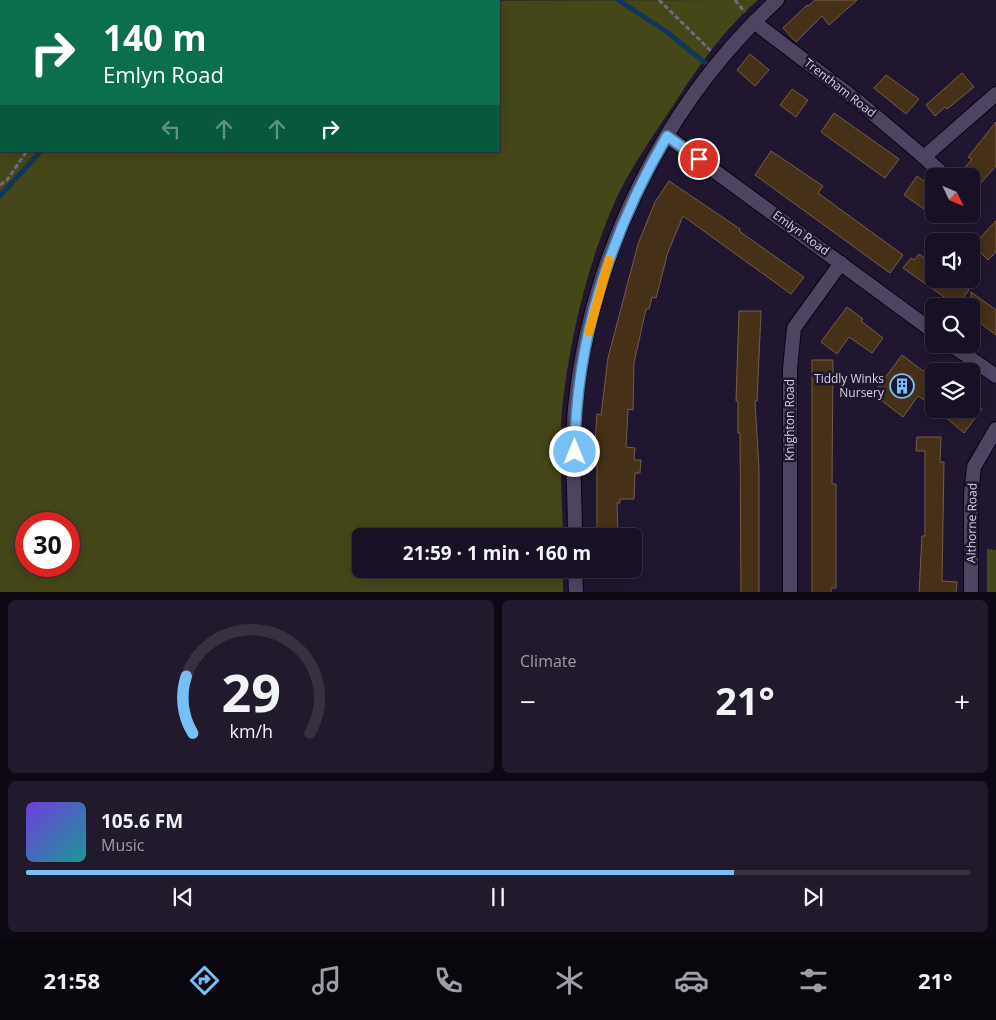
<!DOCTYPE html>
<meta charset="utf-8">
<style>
body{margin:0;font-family:"Open Sans",sans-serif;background:#21192c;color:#f1f3f6;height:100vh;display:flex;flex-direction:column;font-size:19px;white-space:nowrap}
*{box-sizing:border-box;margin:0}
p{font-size:16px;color:#9f9da6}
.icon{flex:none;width:28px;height:28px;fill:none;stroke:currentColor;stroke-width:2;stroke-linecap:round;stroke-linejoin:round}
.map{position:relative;height:592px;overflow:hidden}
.sheet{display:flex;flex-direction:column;gap:8px;padding:8px;background:#0d0914;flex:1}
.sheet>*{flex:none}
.hud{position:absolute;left:0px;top:0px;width:500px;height:152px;box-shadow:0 2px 12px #0003,0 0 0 1px #363041;background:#0b6e4f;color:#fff;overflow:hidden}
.needle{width:32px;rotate:134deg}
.tools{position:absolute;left:925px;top:168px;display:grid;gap:10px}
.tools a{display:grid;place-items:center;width:55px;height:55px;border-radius:8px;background:#181024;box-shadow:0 2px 12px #0003,0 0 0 1px #363041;font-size:25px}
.speed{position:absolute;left:15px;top:512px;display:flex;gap:10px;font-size:25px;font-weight:700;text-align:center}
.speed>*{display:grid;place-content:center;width:65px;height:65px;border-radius:50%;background:#181024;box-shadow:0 2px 12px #0003,0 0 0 1px #363041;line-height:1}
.speed .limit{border:8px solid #d22;background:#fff;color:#111}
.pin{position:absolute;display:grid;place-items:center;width:42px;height:42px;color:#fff;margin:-21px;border:2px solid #fff;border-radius:50%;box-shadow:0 1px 5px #0007}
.me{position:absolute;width:55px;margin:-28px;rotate:0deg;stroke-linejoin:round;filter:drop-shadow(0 0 4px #0008)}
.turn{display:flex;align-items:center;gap:18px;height:105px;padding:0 20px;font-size:22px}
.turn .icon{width:65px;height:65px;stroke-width:2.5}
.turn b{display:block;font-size:35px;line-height:42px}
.lanes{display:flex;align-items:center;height:48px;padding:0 20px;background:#0003;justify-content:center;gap:25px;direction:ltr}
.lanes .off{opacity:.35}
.big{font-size:38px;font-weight:700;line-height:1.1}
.sheet .widget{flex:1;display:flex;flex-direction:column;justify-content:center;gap:8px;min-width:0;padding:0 18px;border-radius:8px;background:#21192c}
.sheet .dial{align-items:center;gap:0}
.dial svg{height:130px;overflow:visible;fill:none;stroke:#363041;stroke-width:7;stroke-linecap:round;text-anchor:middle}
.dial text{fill:#f1f3f6;stroke:none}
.song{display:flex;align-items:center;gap:15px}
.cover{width:60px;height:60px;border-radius:8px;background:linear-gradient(135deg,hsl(260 70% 55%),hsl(180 70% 35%))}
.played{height:5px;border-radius:2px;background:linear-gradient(90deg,#76c0f7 75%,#363041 75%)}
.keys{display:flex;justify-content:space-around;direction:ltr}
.heat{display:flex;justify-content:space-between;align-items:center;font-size:28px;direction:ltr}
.sheet .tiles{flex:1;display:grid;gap:8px;grid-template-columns:1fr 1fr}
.widget:last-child{grid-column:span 2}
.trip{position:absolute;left:352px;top:528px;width:290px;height:50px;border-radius:8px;background:#181024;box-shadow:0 2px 12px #0003,0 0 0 1px #363041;font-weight:700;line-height:50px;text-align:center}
.dock{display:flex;height:80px;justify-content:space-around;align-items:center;background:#0a060e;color:#9f9da6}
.dock .icon{width:35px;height:35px}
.dock .active{color:#76c0f7}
.dock b{font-size:22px;color:#f1f3f6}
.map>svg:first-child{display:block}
.green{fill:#454719;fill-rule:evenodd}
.water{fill:#11375b}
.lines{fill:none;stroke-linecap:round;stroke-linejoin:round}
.stream{stroke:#11375b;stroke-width:5}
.building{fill:#463017;stroke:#755d43}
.minor-casing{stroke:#0a0217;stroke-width:16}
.path{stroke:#71697f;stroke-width:3;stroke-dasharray:5 2.5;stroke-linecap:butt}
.minor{stroke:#4e4461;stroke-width:14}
.route-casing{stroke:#4d7da1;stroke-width:12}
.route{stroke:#76c0f7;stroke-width:9}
.slow{stroke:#f59e0b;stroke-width:9}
.labels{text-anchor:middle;stroke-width:5;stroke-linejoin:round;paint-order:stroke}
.street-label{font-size:12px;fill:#d7d1e3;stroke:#201630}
.poi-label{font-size:12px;fill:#d7d1e3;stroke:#201630;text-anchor:end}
</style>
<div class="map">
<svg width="996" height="593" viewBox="0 0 996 593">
<rect width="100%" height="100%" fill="#201630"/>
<g class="green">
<path d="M0 0 11 1H1V151H499V1H151L758 0C724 29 697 68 673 106 654 134 626 175 613 206 587 267 571 335 563 400 558 443 562 492 563 536H361V569H563V592H0ZM26 524H69V566H26Z"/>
<polygon points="987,549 996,550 996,592 987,592"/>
</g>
<polygon class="water" points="10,0 152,0 11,1"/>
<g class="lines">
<g class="stream">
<polyline points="618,0 667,32 705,63"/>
<polyline points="259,1 263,0"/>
<polyline points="0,196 41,151"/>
</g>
</g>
<g class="building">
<polygon points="815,0 857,0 829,25 822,16 796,42 783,28 807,5 808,6"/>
<polygon points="750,54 769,70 755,86 737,70"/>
<polygon points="962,73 974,87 947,109 945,107 935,116 926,105"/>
<polygon points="886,75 919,99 906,114 874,88"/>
<polygon points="792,89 808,100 796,117 780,105"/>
<polygon points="834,113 899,159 885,178 821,132"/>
<polygon points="996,122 996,166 971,194 971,176 958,176 972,159 968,157"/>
<polygon points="771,151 823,186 818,193 903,255 890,273 755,175"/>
<polygon points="917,176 934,188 934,216 904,195"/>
<polygon points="669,181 740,229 739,231 804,277 791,294 683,216 668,252 656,298 652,297 649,309 646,309 634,363 633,410 628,409 626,447 635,448 634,460 641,460 640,473 635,473 634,499 620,499 620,503 617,503 618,531 597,531 597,442 595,442 597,414 601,415 608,358 638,244 655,202"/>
<polygon points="996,221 996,252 988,260 973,245"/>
<polygon points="919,254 934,265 934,279 955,279 969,290 957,306 903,268 911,258 914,260"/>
<polygon points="971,292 996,310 996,335 971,316"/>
<polygon points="847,307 863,319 861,321 883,338 872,353 849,337 837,354 821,342"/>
<polygon points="739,311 761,311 757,401 755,401 759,469 759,593 741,593 740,433 738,433 738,401 736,401"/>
<polygon points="902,355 934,379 934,407 918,396 903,417 873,394"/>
<polygon points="812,360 833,360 832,484 836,484 836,588 831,588 831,593 812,593"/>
<polygon points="936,409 982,409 964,433"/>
<polygon points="917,437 941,437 940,462 944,462 942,581 957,582 956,593 919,593 922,536 925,536 925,451 916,451"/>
</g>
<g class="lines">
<g class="minor-casing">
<g id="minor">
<polyline points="754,22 859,102 924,157 996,94"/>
<polyline points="667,136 934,332"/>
<polyline points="924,157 945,176"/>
<polyline points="950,344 996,376"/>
<path d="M575 536C575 494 571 450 575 408 590 255 664 104 777 0"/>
<polyline points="575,569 576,593"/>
<polyline points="790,593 790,369 794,328 841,263"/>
<polyline points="971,593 971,494 974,467 996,429"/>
</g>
</g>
<g class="path">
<polyline points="659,0 712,52"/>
<polyline points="735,0 745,12"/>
<polyline points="196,1 198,0"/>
<polyline points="0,24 1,25"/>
<polyline points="0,41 1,35"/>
<polyline points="0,69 1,71"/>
<polyline points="0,185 7,180 27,151"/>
</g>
<use href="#minor" class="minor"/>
</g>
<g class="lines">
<g class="route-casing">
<path id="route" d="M575 452C575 341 611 232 667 136L699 159"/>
</g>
<use href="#route" class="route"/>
<polyline class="slow" points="589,332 609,260"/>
</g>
<defs>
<g id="building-ring" transform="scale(1.25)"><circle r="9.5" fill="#201630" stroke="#76c0f7" stroke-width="1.5"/><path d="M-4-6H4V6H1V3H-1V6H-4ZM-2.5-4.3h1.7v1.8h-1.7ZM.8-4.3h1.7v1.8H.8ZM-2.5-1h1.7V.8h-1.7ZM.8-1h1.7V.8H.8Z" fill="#76c0f7"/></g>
</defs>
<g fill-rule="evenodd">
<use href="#building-ring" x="902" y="386"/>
</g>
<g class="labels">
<g class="street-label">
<text transform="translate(840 88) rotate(38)" y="4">Trentham Road</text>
<text transform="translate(801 233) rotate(36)" y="4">Emlyn Road</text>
<text transform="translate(790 420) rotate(-90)" y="4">Knighton Road</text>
<text transform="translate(972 523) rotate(-89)" y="4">Althorne Road</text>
</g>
<g class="poi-label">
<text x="884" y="383">Tiddly Winks<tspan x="884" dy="14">Nursery</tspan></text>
</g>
</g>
</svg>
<div class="tools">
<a><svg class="needle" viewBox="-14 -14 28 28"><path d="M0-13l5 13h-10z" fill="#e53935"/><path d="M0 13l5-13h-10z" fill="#9f9da6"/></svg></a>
<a><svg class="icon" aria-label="sound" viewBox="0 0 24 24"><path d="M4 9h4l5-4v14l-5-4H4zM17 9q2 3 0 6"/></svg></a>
<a><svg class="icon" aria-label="search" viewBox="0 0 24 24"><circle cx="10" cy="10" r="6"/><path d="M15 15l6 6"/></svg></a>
<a><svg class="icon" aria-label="layers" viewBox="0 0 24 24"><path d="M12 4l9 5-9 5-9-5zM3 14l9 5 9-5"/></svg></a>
</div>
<div class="speed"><div class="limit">30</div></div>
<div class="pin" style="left:699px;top:159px;background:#d93025"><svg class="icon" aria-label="arrive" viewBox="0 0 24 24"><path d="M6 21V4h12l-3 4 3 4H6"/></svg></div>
<svg class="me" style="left:575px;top:452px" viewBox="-20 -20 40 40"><circle r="17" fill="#76c0f7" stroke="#fff" stroke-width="3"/><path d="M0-11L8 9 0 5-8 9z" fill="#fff"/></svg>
<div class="trip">21:59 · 1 min · 160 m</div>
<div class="hud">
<div class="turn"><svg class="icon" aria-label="right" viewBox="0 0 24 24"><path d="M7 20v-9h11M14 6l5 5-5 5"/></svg><div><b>140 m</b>Emlyn Road</div></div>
<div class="lanes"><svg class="icon off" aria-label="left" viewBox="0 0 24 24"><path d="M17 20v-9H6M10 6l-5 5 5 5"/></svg><svg class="icon off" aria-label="ahead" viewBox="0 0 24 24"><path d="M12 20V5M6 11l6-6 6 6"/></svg><svg class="icon off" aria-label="ahead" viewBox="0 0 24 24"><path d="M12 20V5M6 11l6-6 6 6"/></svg><svg class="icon" aria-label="right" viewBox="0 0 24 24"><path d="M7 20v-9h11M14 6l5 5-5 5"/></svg></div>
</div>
</div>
<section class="sheet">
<div class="tiles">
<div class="widget dial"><svg viewBox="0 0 100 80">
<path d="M14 69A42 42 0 1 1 86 69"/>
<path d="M14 69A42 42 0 0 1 10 34" stroke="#76c0f7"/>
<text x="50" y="56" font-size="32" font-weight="700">29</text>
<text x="50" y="72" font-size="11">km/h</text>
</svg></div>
<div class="widget"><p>Climate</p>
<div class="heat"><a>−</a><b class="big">21°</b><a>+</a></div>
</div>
<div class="widget">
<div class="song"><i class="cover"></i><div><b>105.6 FM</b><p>Music</p></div></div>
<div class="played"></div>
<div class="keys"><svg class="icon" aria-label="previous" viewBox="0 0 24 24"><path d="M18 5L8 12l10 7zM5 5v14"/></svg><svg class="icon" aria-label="pause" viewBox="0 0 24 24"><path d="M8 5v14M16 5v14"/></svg><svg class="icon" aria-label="next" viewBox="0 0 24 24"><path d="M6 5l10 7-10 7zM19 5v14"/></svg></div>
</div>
</div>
</section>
<nav class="dock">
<b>21:58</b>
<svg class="icon active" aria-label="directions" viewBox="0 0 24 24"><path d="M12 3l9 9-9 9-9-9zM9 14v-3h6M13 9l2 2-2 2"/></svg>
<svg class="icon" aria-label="music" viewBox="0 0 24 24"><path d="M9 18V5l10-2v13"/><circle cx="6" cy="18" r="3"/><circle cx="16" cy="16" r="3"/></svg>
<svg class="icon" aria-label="phone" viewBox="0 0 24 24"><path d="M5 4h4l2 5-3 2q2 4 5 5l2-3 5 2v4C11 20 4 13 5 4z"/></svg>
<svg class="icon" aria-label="climate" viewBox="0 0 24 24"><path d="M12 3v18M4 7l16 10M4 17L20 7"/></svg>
<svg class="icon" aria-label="car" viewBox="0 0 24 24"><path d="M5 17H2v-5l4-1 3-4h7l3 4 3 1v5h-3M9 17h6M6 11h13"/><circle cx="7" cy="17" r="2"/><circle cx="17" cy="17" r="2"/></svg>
<svg class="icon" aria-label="filters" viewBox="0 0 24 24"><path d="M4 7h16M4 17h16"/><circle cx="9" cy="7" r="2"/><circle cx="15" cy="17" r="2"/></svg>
<b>21°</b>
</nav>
